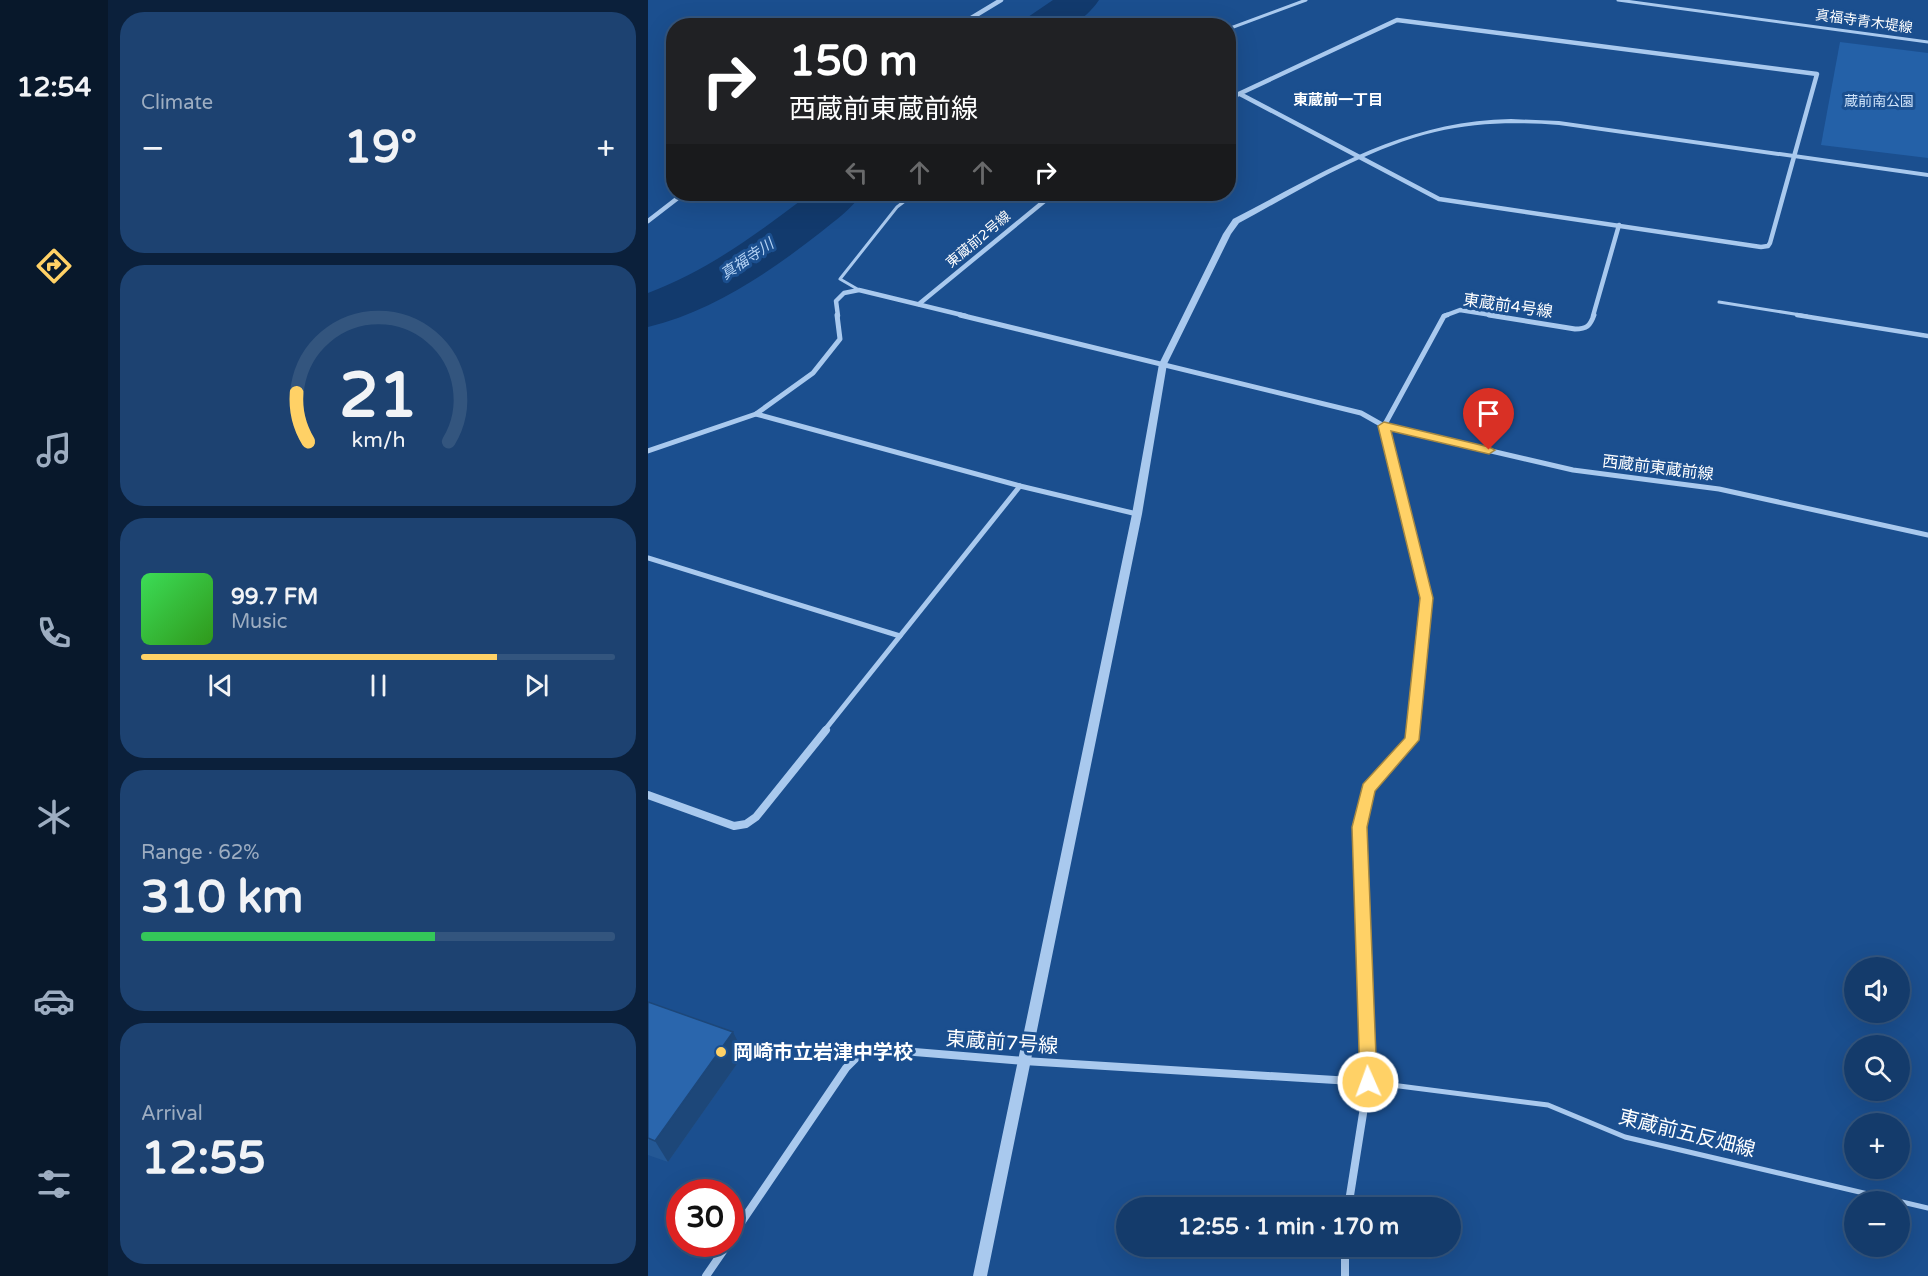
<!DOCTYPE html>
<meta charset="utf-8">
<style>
body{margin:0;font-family:"Varela Round","Noto Sans JP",sans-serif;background:#1d4271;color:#f1f3f6;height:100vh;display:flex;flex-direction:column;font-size:22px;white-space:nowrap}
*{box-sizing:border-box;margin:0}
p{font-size:20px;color:#9dadc1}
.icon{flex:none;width:33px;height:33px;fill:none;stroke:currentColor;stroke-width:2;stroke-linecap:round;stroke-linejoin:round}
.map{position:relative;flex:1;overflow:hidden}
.drawer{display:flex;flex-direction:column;gap:12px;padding:12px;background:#0b203b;width:540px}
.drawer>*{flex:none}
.hud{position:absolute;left:18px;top:18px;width:570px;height:183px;border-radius:24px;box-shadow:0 6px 24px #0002,0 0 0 2px #33557e;background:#202124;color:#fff;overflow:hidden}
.buttons{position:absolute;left:1196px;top:957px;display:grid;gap:12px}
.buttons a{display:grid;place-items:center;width:66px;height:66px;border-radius:50%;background:#143b6b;box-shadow:0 6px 24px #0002,0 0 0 2px #33557e;font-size:30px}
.speed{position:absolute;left:18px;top:1179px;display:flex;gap:12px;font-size:30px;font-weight:700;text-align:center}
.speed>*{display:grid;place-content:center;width:78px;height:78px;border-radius:50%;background:#143b6b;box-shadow:0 6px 24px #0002,0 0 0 2px #33557e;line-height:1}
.speed .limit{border:9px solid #d22;background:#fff;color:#111}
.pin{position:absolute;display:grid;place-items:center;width:51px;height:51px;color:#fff;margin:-62px -26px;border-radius:50% 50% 50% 0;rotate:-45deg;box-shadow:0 0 6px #0007}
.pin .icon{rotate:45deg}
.me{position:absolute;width:66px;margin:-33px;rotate:358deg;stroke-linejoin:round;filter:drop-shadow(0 0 4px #0008)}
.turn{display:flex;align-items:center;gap:21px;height:126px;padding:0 24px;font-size:27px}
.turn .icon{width:78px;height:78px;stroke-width:2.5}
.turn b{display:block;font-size:42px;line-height:51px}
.lanes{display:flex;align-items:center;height:57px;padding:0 24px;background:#0003;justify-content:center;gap:30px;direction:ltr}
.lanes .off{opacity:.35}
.big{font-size:45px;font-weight:800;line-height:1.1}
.drawer .tile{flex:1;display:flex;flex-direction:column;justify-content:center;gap:9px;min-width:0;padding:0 21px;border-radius:24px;background:#1d4271}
.drawer .dial{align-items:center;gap:0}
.dial svg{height:156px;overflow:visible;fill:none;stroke:#33557e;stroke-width:7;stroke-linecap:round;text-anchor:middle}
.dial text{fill:#f1f3f6;stroke:none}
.song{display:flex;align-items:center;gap:18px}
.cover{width:72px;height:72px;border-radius:9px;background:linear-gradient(135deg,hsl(130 70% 55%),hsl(110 70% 35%))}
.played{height:6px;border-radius:3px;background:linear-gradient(90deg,#ffd166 75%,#33557e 75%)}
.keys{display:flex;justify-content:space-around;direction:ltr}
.heat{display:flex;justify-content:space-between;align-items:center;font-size:33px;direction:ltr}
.charge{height:9px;border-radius:4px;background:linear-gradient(90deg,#34c759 62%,#33557e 0)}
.trip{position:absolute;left:468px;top:1197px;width:345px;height:60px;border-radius:30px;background:#143b6b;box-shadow:0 6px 24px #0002,0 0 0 2px #33557e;font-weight:800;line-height:60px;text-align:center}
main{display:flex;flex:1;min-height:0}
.dock{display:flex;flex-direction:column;width:108px;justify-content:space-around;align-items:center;background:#08182b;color:#9dadc1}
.dock .icon{width:42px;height:42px}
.dock .current{color:#ffd166}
.dock b{font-size:27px;color:#f1f3f6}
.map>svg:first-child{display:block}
.green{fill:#2461a8}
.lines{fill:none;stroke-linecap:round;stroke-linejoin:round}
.river{fill:#123a6d;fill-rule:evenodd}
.service-far2{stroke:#a9c9ee;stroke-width:3}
.service-far1{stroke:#a9c9ee;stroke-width:4.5}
.service{stroke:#a9c9ee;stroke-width:5}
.minor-far2{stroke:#a9c9ee;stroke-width:4.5}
.minor-far1{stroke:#a9c9ee;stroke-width:5}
.minor{stroke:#a9c9ee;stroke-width:8}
.tertiary{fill:#a9c9ee;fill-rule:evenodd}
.wall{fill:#245895}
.shaded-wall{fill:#1d4779}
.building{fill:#2a66ad;stroke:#1d4779;stroke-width:1.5}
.route{fill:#ffd166;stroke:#a68842;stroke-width:1.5}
.poi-dot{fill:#ffd166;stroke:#1b4f8f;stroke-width:2}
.labels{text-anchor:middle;stroke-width:6;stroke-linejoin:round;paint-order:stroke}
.far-street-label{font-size:14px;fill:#fff;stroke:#1b4f8f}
.far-park-label{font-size:14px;fill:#cfe3fa;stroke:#1b4f8f}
.far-neighbourhood-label{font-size:15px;font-weight:bold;fill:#fff;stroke:#1b4f8f}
.far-water-label{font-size:15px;font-style:italic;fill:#b5d3f5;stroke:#1b4f8f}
.street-label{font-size:16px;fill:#fff;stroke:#1b4f8f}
.near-street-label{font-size:20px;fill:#fff;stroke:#1b4f8f}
.near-poi-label{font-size:20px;font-weight:bold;fill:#fff;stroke:#1b4f8f;text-anchor:start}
</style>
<main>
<nav class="dock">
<b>12:54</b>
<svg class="icon current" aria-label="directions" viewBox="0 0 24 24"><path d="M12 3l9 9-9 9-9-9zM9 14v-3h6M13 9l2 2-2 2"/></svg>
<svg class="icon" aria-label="music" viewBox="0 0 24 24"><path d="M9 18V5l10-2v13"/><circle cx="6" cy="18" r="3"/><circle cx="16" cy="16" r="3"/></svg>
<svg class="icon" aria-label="phone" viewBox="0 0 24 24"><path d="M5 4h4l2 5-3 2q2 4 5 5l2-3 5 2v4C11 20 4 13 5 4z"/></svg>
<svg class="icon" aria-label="climate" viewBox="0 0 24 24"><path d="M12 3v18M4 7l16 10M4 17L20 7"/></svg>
<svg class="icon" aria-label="car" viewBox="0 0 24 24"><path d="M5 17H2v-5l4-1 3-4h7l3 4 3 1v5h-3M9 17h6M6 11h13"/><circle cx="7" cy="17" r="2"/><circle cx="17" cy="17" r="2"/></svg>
<svg class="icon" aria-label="filters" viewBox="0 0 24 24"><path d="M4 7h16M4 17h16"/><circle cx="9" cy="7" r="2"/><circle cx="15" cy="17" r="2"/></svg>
</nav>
<section class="drawer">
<div class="tile"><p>Climate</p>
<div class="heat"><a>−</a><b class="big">19°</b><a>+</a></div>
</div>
<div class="tile dial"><svg viewBox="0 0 100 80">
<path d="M14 69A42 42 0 1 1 86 69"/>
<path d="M14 69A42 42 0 0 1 8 44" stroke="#ffd166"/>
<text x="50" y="56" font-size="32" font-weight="700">21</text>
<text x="50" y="72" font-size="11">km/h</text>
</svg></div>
<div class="tile">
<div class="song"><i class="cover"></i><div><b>99.7 FM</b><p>Music</p></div></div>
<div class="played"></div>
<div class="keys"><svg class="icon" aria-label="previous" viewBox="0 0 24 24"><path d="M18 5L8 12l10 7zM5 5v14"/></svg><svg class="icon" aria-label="pause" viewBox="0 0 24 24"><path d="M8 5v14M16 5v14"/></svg><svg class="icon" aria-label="next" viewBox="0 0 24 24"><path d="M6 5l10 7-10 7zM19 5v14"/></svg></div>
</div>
<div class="tile"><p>Range · 62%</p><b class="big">310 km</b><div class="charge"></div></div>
<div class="tile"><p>Arrival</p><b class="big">12:55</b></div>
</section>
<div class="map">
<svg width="1280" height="1276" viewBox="0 0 1280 1276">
<rect width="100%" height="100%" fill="#1b4f8f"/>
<polygon class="green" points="1192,42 1280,53 1280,158 1173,145"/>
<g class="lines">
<g class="river">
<path d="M405 0H451C429 32 409 26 375 26L380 17Z"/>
<path d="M161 194H214C203 209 188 220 173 232 122 272 65 311 0 327V293C59 271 112 232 161 194Z"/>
</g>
<g class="service-far2">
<polyline points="970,0 1280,42"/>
<polyline points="580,29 658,0"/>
<polyline points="211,290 192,279 249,207 266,194"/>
<polyline points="1071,302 1159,316"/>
</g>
<polyline class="service-far1" points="1149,315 1280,336"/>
<polyline class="service" points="720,1082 900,1105 977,1137 1280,1208"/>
<g class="minor-far2">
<polyline points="310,26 353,0"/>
<polyline points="580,99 749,20 1169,74 1122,243 1120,246 1113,247 791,199 592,94"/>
<polyline points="0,221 35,194"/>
<polyline points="271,304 405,194"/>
<polyline points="190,316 188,301 196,293 211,290 318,316"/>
<polyline points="796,316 812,310 850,316"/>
<polyline points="945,316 971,225"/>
</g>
<g class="minor-far1">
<polyline points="312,315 713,413 736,426 925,470 1071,489 1280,535"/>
<path d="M841 315 927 329C939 329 942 326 946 315"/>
<polyline points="108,414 372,486 489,514"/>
<polyline points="736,426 796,316 799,315"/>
<polyline points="736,426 778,598 765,731"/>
<polyline points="0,451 108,414 165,373 192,339 189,315"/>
<polyline points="0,558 252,636"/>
<polyline points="176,731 372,486"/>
</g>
<g class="minor">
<polyline points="0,795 86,826 98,824 108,817 178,730"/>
<polyline points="700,1208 720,1082 711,827 720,788 764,740 765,730"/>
<polyline points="82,1239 198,1068 209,1057 230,1049 376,1061 720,1082"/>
<polyline points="697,1246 697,1276"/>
<polyline points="58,1276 80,1244"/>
</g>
<path class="tertiary" d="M863 119 911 121 1280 173V177L911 125C870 122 828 122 787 132 717 149 654 189 591 223L583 234 519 364 494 514 339 1276H325L484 514 511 364 575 234 585 219C678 171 755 121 863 119Z"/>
</g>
<polygon class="wall" points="0,1002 96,1054 20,1162 0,1155"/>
<polygon class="shaded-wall" points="85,1032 96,1054 20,1162 7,1141"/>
<polygon class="building" points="0,1002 85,1032 7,1141 0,1138"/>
<polygon class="route" points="736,422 841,447 847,450 841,454 743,431 785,598 771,740 727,791 719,827 729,1082 727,1087 720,1090 714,1087 712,1082 704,827 715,784 757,738 772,598 730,426"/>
<circle class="poi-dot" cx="73" cy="1052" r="6"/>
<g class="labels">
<g class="far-street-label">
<text transform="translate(1216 21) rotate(8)" y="5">真福寺青木堤線</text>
<text transform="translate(330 239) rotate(-40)" y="5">東蔵前2号線</text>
</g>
<g class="far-park-label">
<text x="1231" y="106">蔵前南公園</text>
</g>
<g class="far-neighbourhood-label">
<text x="690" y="105">東蔵前一丁目</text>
</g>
<g class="far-water-label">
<text transform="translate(99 259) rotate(-34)" y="5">真福寺川</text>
</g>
<g class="street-label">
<text transform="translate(860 305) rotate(8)" y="6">東蔵前4号線</text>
<text transform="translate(1010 467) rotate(7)" y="6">西蔵前東蔵前線</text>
</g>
<g class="near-street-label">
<text transform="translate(354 1042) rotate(4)" y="7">東蔵前7号線</text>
<text transform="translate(1039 1133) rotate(14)" y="7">東蔵前五反畑線</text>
</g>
<g class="near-poi-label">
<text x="85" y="1059">岡崎市立岩津中学校</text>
</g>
</g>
</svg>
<div class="buttons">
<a><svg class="icon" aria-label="sound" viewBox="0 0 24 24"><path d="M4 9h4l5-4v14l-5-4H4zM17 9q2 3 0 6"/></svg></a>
<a><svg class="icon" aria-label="search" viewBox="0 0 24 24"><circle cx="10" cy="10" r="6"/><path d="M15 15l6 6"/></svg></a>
<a>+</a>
<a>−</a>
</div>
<div class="speed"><div class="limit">30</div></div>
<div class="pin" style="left:841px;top:450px;background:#d93025"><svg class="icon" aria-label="arrive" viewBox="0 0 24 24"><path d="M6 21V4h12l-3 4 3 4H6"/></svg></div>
<svg class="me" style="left:720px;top:1082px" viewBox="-20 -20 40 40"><circle r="17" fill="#ffd166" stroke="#fff" stroke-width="3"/><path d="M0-11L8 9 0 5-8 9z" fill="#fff"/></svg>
<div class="trip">12:55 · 1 min · 170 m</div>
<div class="hud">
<div class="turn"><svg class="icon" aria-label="right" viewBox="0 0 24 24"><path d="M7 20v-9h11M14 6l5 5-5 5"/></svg><div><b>150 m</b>西蔵前東蔵前線</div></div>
<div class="lanes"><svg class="icon off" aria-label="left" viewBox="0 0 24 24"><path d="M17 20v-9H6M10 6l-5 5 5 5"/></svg><svg class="icon off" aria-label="ahead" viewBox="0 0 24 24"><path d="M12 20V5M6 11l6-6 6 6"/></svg><svg class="icon off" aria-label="ahead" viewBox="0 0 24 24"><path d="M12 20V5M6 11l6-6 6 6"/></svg><svg class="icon" aria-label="right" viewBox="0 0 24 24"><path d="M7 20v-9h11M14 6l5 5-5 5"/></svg></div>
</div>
</div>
</main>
